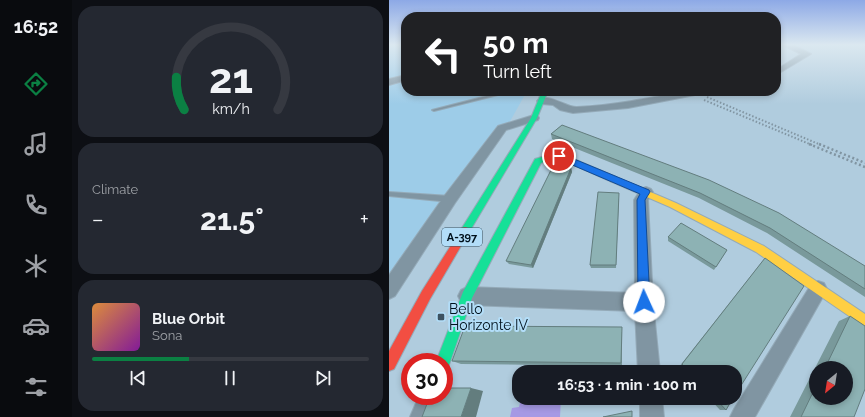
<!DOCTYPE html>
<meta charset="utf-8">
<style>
body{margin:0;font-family:Raleway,sans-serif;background:#242831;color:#f1f3f6;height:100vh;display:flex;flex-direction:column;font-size:15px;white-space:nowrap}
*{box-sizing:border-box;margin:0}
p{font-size:13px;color:#9ea1a6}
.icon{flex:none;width:22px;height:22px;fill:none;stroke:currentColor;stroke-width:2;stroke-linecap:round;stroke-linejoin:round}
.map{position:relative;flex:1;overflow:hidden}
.side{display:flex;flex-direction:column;gap:6px;padding:6px;background:#0d0f14;width:317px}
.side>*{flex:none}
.hud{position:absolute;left:12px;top:12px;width:380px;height:84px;border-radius:16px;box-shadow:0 2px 6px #0003;background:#202124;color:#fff;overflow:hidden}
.needle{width:26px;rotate:210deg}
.buttons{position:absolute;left:420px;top:361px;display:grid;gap:8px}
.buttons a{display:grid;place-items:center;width:44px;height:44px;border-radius:50%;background:#171b24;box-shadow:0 2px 6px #0003;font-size:20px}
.speed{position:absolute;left:12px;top:353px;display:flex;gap:8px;font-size:20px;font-weight:700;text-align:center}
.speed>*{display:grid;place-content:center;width:52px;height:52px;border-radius:50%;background:#171b24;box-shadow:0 2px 6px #0003;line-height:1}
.speed .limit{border:6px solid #d22;background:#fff;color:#111}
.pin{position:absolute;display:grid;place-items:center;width:34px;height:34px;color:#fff;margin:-17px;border:2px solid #fff;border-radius:50%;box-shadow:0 1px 4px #0007}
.me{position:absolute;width:44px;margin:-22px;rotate:358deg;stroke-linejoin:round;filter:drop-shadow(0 0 3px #0008)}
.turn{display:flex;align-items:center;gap:14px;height:84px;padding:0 16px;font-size:18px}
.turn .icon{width:52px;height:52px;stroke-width:2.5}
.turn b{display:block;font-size:28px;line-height:34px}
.big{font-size:30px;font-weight:700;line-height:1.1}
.side .card{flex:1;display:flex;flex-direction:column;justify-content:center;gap:6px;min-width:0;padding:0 14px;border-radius:16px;background:#242831}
.side .dial{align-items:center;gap:0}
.dial svg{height:104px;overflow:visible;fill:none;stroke:#363941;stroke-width:7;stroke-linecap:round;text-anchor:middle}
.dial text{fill:#f1f3f6;stroke:none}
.song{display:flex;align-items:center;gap:12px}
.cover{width:48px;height:48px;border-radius:6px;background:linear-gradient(135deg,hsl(30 70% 55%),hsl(290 70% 35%))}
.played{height:4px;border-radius:2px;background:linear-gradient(90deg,#0b8043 35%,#363941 35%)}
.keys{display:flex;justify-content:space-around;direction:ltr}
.heat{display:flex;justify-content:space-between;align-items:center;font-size:22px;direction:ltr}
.trip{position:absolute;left:123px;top:365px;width:230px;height:40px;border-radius:16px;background:#171b24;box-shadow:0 2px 6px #0003;font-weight:700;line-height:40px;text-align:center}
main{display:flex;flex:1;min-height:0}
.dock{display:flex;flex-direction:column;width:72px;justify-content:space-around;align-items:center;background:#090b0e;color:#9ea1a6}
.dock .icon{width:28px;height:28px}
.dock .current{color:#0b8043}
.dock b{font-size:18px;color:#f1f3f6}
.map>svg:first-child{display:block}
.built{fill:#9dcce8}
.water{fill:#a599e4}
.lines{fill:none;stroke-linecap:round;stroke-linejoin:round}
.lane-casing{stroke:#94aab8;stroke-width:2}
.street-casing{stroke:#94aab8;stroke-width:2}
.fast-casing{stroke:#94aab8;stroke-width:2}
.slow-casing{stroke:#94aab8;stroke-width:2}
.jam-casing{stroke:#94aab8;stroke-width:2}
.path-far1{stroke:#8195a2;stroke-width:2;stroke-dasharray:1.5 2;stroke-linecap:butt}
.path{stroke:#8195a2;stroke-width:2.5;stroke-dasharray:2 2.5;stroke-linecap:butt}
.lane{fill:#8095a2;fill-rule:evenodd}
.street{fill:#8095a2;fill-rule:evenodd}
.fast{fill:#16e098;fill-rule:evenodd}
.slow{fill:#ffcf43;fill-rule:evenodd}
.jam{fill:#f24e42;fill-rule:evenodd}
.wall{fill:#79999b;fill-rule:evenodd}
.shaded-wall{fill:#637d7e}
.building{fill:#8db2b4;stroke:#637d7e}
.route{fill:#1a73e8;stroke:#114b97}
.poi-dot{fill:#3e5260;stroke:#b2ddf8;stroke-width:1.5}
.labels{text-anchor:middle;stroke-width:4;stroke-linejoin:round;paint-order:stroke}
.shield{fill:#b2ddf8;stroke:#354e5e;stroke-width:1}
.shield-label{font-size:11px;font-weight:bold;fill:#00111c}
.near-poi-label{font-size:14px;fill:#00111c;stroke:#b2ddf8;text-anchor:start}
</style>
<main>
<nav class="dock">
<b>16:52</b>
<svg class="icon current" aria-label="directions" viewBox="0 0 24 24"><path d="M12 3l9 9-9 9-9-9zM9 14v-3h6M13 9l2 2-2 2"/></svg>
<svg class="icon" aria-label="music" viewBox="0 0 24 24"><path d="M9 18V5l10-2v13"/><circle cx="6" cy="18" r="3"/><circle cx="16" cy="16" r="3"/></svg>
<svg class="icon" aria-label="phone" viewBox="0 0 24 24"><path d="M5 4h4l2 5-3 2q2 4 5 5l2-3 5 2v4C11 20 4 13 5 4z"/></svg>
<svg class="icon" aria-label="climate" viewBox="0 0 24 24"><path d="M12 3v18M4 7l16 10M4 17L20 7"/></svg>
<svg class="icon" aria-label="car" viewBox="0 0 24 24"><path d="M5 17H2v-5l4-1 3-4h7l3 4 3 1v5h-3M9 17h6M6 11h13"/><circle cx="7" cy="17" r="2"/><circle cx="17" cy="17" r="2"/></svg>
<svg class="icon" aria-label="filters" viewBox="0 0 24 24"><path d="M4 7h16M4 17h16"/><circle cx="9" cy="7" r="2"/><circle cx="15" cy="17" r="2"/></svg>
</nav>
<section class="side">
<div class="card dial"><svg viewBox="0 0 100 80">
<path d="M14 69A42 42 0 1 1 86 69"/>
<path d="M14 69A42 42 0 0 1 8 44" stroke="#0b8043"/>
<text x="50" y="56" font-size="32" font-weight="700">21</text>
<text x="50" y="72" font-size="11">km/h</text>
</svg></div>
<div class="card"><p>Climate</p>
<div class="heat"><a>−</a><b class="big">21.5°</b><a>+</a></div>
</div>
<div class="card">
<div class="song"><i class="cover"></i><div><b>Blue Orbit</b><p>Sona</p></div></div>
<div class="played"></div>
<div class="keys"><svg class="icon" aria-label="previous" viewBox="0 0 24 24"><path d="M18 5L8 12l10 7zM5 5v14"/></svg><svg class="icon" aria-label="pause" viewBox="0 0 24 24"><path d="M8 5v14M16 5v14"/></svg><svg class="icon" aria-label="next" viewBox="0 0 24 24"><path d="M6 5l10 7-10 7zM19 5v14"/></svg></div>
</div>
</section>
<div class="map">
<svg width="476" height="417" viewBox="0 0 476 417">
<rect width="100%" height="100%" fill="#b0ccde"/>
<polygon class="built" points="0,45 17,45 17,91 138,91 119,125 0,290"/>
<polygon class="water" points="140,398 172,398 171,417 121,417 123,408 130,407 132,399"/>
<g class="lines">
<g class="lane-casing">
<g id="lane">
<polygon points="117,91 125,91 45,111 43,110"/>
<polygon points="0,192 61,196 64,199 61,202 0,196"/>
</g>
</g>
<g class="street-casing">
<g id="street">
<polygon points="394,45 404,45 422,54 387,75 387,70 412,54"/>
<polygon points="17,75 17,80 0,85 0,79"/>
<path d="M297 91H315L311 94 239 108 184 113 171 110 164 105 153 104 148 101C158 91 177 108 188 107 225 105 261 98 297 91Z"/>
<polygon points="145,115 149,116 150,118 149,120 117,130 66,203 6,296 0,299 0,275 56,195 109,126"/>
<polygon points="257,187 262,189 264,192 259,200 264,302 271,372 249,372 246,311 78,305 72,302 69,296 72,290 78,287 246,293 245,200 252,189"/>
<polygon points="429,281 435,283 438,289 435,295 366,417 341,417 345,409 423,283"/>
<polygon points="30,396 52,396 45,417 21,417"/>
<polygon points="251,398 273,398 275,417 251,417"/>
</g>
</g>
<g class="fast-casing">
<g id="fast">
<polygon points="153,91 159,91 148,118 79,234 76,235 73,234 71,231 73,228 142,118"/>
<polygon points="163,154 173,154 227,177 228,179 224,182 221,181 169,158 164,158 152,163 83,298 61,362 59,367 55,368 55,362 47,362 74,292 146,159"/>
</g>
</g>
<g class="slow-casing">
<polygon id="slow" points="224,176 287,203 375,246 476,314 476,327 367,252 281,207 221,181 220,179 221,177"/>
</g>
<g class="jam-casing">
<polygon id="jam" points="76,227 79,228 81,231 79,234 41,299 5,369 0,371 0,351 33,291 73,228"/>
</g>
<g class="path-far1">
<polyline points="318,97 432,145"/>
<polyline points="315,100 423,145"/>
</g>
<g class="path">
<polyline points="420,144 476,167"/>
<polyline points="430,144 476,163"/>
</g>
<use href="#lane" class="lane"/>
<use href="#street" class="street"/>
<use href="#fast" class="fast"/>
<use href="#slow" class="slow"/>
<use href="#jam" class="jam"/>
</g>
<g class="wall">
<polygon points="173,125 476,266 476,297 378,233 310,198 163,139 162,134"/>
<polygon points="182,168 183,172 144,268 120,264 117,261"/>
<polygon points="230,197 227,268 202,268 201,265"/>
<polygon points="279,237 338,250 325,270 279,241"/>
<polygon points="376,258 346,372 295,372 290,367"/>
<path d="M461 316 465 417H401L450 321ZM427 368H457L427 398Z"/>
<polygon points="233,332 233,366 72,364 63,361"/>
<polygon points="320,398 344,398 337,410 331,410"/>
</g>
<g class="shaded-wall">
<polygon points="182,168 183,172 144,268 142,265"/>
<polygon points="82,388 94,391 87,417 72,417"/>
</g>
<g class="building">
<polygon points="173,125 320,180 390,213 476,266 476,289 381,228 311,193 162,134"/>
<polygon points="164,166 182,168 142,265 117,261"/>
<polygon points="209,192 230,193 227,265 201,265"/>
<polygon points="292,223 338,250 327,267 279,237"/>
<polygon points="376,258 415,286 346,395 346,372 301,372 293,364"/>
<polygon points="461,316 476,326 476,389 465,417 412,417 427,386 427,398 457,398 457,368 436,368"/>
<polygon points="76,326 233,327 232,363 63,361"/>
<polygon points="55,388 82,388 72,417 33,417 41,396 55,396"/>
<polygon points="326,398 344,398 337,410"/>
<polygon points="243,411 243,417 214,417"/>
</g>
<linearGradient id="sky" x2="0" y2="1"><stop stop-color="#8da9e6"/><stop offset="0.43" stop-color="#dbe8f0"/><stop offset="1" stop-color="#dbe8f0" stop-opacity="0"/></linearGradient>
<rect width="476" height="104" fill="url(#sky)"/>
<polygon class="route" points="167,154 173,154 260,190 261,192 256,200 261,302 259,306 255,307 251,306 249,302 248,200 251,194 167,158"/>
<rect class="poi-dot" x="48" y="313" width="8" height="8" rx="2"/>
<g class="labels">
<rect class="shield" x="53" y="228" width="40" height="18" rx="3"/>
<g class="shield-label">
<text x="73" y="241">A-397</text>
</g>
<g class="near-poi-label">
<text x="60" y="314">Bello<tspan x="60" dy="16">Horizonte IV</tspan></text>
</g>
</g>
</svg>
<div class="buttons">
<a><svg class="needle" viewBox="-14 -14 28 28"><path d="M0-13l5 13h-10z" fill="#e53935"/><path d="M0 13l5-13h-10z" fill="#9ea1a6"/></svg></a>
</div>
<div class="speed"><div class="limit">30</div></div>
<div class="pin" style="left:170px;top:156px;background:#d93025"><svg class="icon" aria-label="arrive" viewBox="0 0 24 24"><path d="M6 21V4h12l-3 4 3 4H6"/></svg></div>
<svg class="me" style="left:255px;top:302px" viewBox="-20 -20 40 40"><circle r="19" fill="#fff"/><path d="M0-13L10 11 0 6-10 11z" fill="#1a73e8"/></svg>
<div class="trip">16:53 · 1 min · 100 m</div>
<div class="hud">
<div class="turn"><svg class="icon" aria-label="left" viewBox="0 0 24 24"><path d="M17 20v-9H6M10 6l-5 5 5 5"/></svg><div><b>50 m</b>Turn left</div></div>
</div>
</div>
</main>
